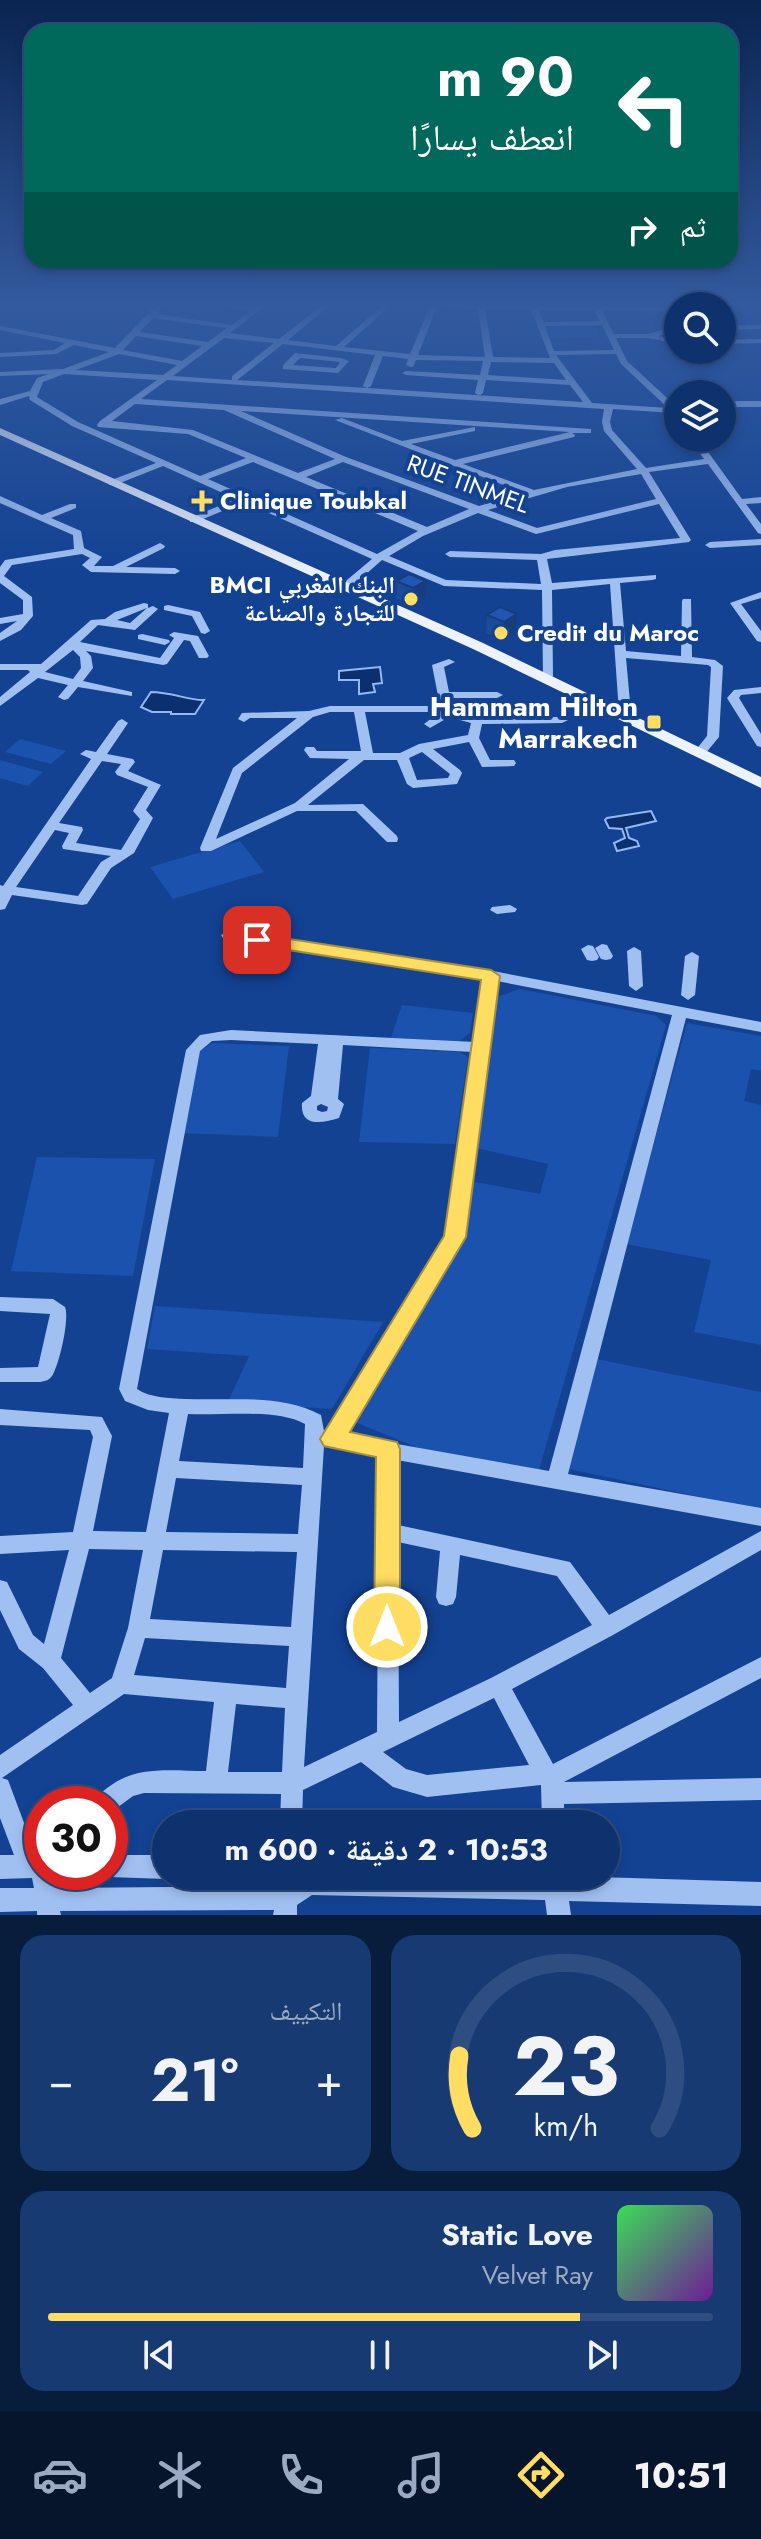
<!DOCTYPE html>
<html lang="ar">
<meta charset="utf-8">
<style>
body{margin:0;font-family:Jost,"Noto Naskh Arabic",sans-serif;background:#173a73;color:#f1f3f6;direction:rtl;height:100vh;display:flex;flex-direction:column;font-size:30px;white-space:nowrap}
*{box-sizing:border-box;margin:0}
p{font-size:26px;color:#9baac2}
.icon{flex:none;width:44px;height:44px;fill:none;stroke:currentColor;stroke-width:2;stroke-linecap:round;stroke-linejoin:round}
.map{position:relative;height:1915px;overflow:hidden;direction:ltr}
.details{display:flex;flex-direction:column;gap:20px;padding:20px;background:#081c3c;flex:1}
.details>*{flex:none}
.hud{position:absolute;left:24px;top:24px;width:714px;height:244px;border-radius:24px;box-shadow:0 4px 12px #0003,0 0 0 2px #2e4d81;direction:rtl;background:#00695c;color:#fff;overflow:hidden}
.controls{position:absolute;left:664px;top:292px;display:grid;gap:16px}
.controls a{display:grid;place-items:center;width:72px;height:72px;border-radius:50%;background:#0e326e;box-shadow:0 4px 12px #0003,0 0 0 2px #2e4d81;font-size:40px}
.speed{position:absolute;left:24px;top:1786px;display:flex;gap:16px;font-size:40px;font-weight:700;text-align:center}
.speed>*{display:grid;place-content:center;width:104px;height:104px;border-radius:50%;background:#0e326e;box-shadow:0 4px 12px #0003,0 0 0 2px #2e4d81;line-height:1}
.speed .limit{border:12px solid #d22;background:#fff;color:#111}
.pin{position:absolute;display:grid;place-items:center;width:68px;height:68px;color:#fff;margin:-34px;border-radius:16px;box-shadow:0 4px 12px #0006}
.me{position:absolute;width:88px;margin:-44px;rotate:0deg;stroke-linejoin:round;filter:drop-shadow(0 0 6px #0008)}
.turn{display:flex;align-items:center;gap:28px;height:168px;padding:0 32px;font-size:36px}
.turn .icon{width:104px;height:104px;stroke-width:2.5}
.turn b{display:block;font-size:56px;line-height:68px}
.then{display:flex;align-items:center;height:76px;padding:0 32px;background:#0003;gap:16px;font-size:30px}
.big{font-size:60px;font-weight:700;line-height:1.1}
.details .card{flex:1;display:flex;flex-direction:column;justify-content:center;gap:12px;min-width:0;padding:0 28px;border-radius:24px;background:#173a73}
.details .dial{align-items:center;gap:0}
.dial svg{height:208px;overflow:visible;fill:none;stroke:#2e4d81;stroke-width:7;stroke-linecap:round;text-anchor:middle}
.dial text{fill:#f1f3f6;stroke:none}
.song{display:flex;align-items:center;gap:24px}
.cover{width:96px;height:96px;border-radius:12px;background:linear-gradient(135deg,hsl(130 70% 55%),hsl(280 70% 35%))}
.played{height:8px;border-radius:4px;background:linear-gradient(90deg,#ffdd62 80%,#2e4d81 80%)}
.keys{display:flex;justify-content:space-around;direction:ltr}
.heat{display:flex;justify-content:space-between;align-items:center;font-size:44px;direction:ltr}
.details .tiles{flex:1;display:grid;gap:20px;grid-template-columns:1fr 1fr}
.card:last-child{grid-column:span 2}
.trip{position:absolute;left:152px;top:1810px;width:468px;height:80px;border-radius:40px;background:#0e326e;box-shadow:0 4px 12px #0003,0 0 0 2px #2e4d81;font-weight:700;line-height:80px;text-align:center;direction:rtl}
.tab-bar{display:flex;height:128px;justify-content:space-around;align-items:center;background:#06142c;color:#9baac2}
.tab-bar .icon{width:56px;height:56px}
.tab-bar .active{color:#ffdd62}
.tab-bar b{font-size:36px;color:#f1f3f6}
.map>svg:first-child{display:block}
.green{fill:#1b52ad}
.water{fill:#0c2f6f;stroke:#93b9f5;stroke-width:2}
.lines{fill:none;stroke-linecap:round;stroke-linejoin:round}
.minor{fill:#a1c0f2;fill-rule:evenodd}
.major{fill:#ecf2ff;fill-rule:evenodd}
.wall{fill:#1c4b99}
.shaded-wall{fill:#173d7d}
.building{fill:#2157b2;stroke:#173d7d;stroke-width:2}
.route{fill:#ffdd62;stroke:#a69040;stroke-width:2}
.poi-dot{fill:#ffdd62;stroke:#134293;stroke-width:3}
.labels{text-anchor:middle;stroke-width:8;stroke-linejoin:round;paint-order:stroke}
.far-street-label{font-size:24px;fill:#fff;stroke:#134293}
.far-poi-label{font-size:24px;font-weight:bold;fill:#fff;stroke:#134293;text-anchor:start}
.poi-label{font-size:28px;font-weight:bold;fill:#fff;stroke:#134293;text-anchor:end}
</style>
<div class="map">
<svg width="761" height="1915" viewBox="0 0 761 1915">
<rect width="100%" height="100%" fill="#134293"/>
<g class="green">
<polygon points="594,324 599,337 551,338 545,325"/>
<polygon points="20,739 66,751 51,764 5,752"/>
<polygon points="0,760 43,772 28,786 0,778"/>
<polygon points="240,841 264,872 173,899 150,867"/>
<polygon points="520,989 656,1016 666,1025 539,1470 421,1449 357,1423 461,1244 470,1181 540,1194 548,1164 476,1148 497,997"/>
<polygon points="402,1005 473,1013 470,1033 458,1042 391,1038"/>
<polygon points="687,1023 761,1036 761,1071 751,1069 744,1101 761,1105 761,1345 694,1332 711,1260 626,1244"/>
<polygon points="212,1043 289,1046 278,1137 182,1133 200,1051"/>
<polygon points="370,1048 459,1052 468,1057 455,1144 359,1142"/>
<polygon points="37,1157 155,1159 133,1276 11,1271"/>
<polygon points="155,1306 383,1322 332,1409 228,1402 249,1356 147,1349"/>
<polygon points="591,1358 761,1392 761,1510 569,1469"/>
</g>
<g class="water">
<polygon points="380,667 382,683 373,684 375,692 359,694 359,680 339,680 339,671"/>
<path d="M151 692C171 692 191 701 204 700L195 714H171V712H152L141 707Z"/>
<polygon points="651,811 656,821 626,828 629,838 637,841 639,846 617,851 614,843 625,838 622,829 609,828 605,820 607,818"/>
</g>
<g class="lines">
<g class="minor">
<path d="M155 306H163L157 314 232 325 250 311 225 306H265L230 333 279 339 321 306H329L288 340 336 346 382 306H390L344 347 410 354 430 306 678 307V311L602 310 614 334H648L678 326V330L658 336 678 340V344L648 338H616L627 361 678 408V416L673 413 613 409 610 422 612 430 646 468 704 459 689 438H698L742 499 761 497V503L746 504 761 524V534L758 533 708 464 649 472 691 540 689 542 547 559 552 583 656 575V579L652 580 620 583 626 651 681 656 682 601 683 599H691L692 657 715 660 723 666 719 737 705 754 701 755 695 751 707 736 711 667 708 665 626 658 631 713 625 716 619 713 610 584 552 590 553 676 551 678H543L542 590 444 586 382 560 349 589H341V585L372 559 244 502 196 522H190V518L236 499 163 466 115 485H109V481L156 463 72 426 30 400 29 396 0 405V399L30 391 37 378 49 374 0 376V372L63 369 109 352 74 345 56 354 0 357V353L54 350 65 343 0 330V326L115 348ZM437 307 478 309 485 357 418 355ZM485 309H531L550 358 493 357ZM539 310H594L600 321 544 322ZM153 318 227 328 208 342 140 332ZM602 325 614 350 554 351 545 326ZM136 336 202 346 182 361 123 350ZM224 338 274 343 232 376V380L173 376ZM283 344 375 355 363 386 367 388 237 380ZM119 354 177 365 163 375 76 370ZM616 354 621 364 668 408 592 403 556 355ZM383 356 408 359 406 365 410 367H413L416 360 483 361 480 375 406 371 402 373 406 375 478 380 475 393 479 396 483 393 486 380 570 385 583 402 367 388 371 386ZM491 362 554 363 566 380 488 375ZM64 374 157 380 100 421 97 425 98 427 188 434 246 458 200 476 78 422 37 397 43 382ZM167 380 604 409 602 422 604 431 637 469 534 490 463 464 574 437 575 435 572 433H591V429L141 399ZM135 404 224 410 335 459 298 473 193 430 112 421ZM241 411 570 432 455 460 411 444 475 431V427L402 441 342 418 335 420 524 493 479 506 346 457ZM253 462 418 531 377 554 208 479ZM343 462 469 509 427 527 306 477ZM641 474 656 499 537 528 488 510 567 487ZM659 504 680 538 555 550 541 554 450 551 445 554 450 557 537 560 541 584 446 580 389 556 423 536 478 513 536 534Z"/>
<polygon points="761,325 761,329 722,330 722,326"/>
<polygon points="761,339 761,343 722,344 722,340"/>
<path d="M295 353 341 358 349 361 338 373 283 369V365ZM300 358 340 362 336 368 293 365Z"/>
<rect x="722" y="401" width="39" height="6"/>
<polygon points="0,496 42,515 70,504 76,504 76,508 51,518 81,531 84,548 102,557 94,566 113,566 160,543 165,546 164,548 126,567 175,568 180,571 175,574 91,572 82,565 90,558 82,554 12,565 4,576 32,597 33,616 21,630 0,641 0,633 17,621 0,624 0,618 23,614 23,600 0,583 0,567 5,560 74,549 73,535 0,503"/>
<polygon points="761,539 761,545 710,548 705,545 710,542"/>
<polygon points="761,592 761,598 741,604 761,631 761,642 757,641 730,603"/>
<path d="M144 603 148 604V608L153 606 158 609 135 630 98 625 80 642 160 658 174 638 169 635 174 632 198 636 209 656 207 658H199L190 641 184 640 167 664 163 665 86 651 91 656 93 668 83 681 132 692V696L78 687 68 699 64 700 58 697 68 685 38 678 0 706V697L30 672 28 670H0V664H41L91 620 105 619 115 612ZM147 608 130 623 117 620ZM73 650 80 657 81 668 73 679 45 672Z"/>
<polygon points="168,605 200,612 210,631 205,634 201,633 192,616 164,610 164,606"/>
<polygon points="142,634 169,640 170,642 165,645 138,639 138,635"/>
<path d="M449 659 455 662 444 667 449 692H497L503 695 497 698H450L452 711 477 717H562L568 720 562 723 482 724 479 738 490 760H514L516 763 514 766 482 767 469 742 433 749 460 770 462 773 457 784 413 788 407 784 397 760H364L308 805 363 804 397 836 398 839 397 842H387L356 811H297L211 851H201L200 848 233 768 297 718H250L244 722 238 719 242 713 309 711 330 706H440L432 665ZM330 712H354L361 751H317L314 747H306L304 750 310 758 349 759 295 803 216 839 242 773 313 717ZM365 712H440L424 724 430 728 449 717 471 723 468 735 419 744 400 753H373ZM422 752 450 774 448 778 417 780 409 758Z"/>
<polygon points="761,687 761,693 741,695 739,698 761,734 761,747 757,746 727,698 734,690"/>
<path d="M122 719 128 723 107 754 133 759 135 762 128 771 161 785 146 810 153 818 134 853 111 868 87 904 82 905 12 895 5 909 0 910V885L3 886 91 759 80 754 86 750 96 752 118 721ZM102 761 121 764 115 772 117 775 148 787 133 811 140 819 121 850 76 843 83 830 82 827 59 823ZM55 830 69 833 62 846 63 849 111 856 101 862 78 896 16 887Z"/>
<polygon points="510,905 517,909 515,912 497,914 490,910 492,907"/>
<path d="M228 931 482 969 761 1022V1032L686 1018 568 1474 761 1508V1526L397 1460 398 1525 570 1562 609 1615 761 1531V1550L613 1635 512 1689 553 1764 761 1657V1678L564 1782 761 1778V1800L564 1804V1824H542L541 1785 427 1797 393 1787 361 1762 303 1790 302 1824H280L281 1794 144 1793 133 1796 110 1813V1804H93C97 1795 103 1791 110 1786 138 1765 173 1771 206 1771L214 1702 124 1694 2 1778 8 1780 36 1855 42 1856V1872H55L57 1888 276 1886V1876H565L761 1882V1906L569 1901 571 1915H547L545 1900 312 1895 297 1905V1915H273L274 1910 60 1911 61 1915H37V1911L0 1912V1888H34L32 1878 0 1879V1855H14L0 1818V1755L73 1705 43 1668 19 1649 0 1610V1580L7 1582 33 1635 44 1644 69 1550 0 1554V1536L73 1532 93 1437 90 1430 0 1425V1409L102 1417 112 1436 93 1531 146 1532 169 1413 148 1410 125 1401 119 1389 186 1050 200 1035 231 1030 475 1042 484 979 223 938 221 935ZM497 981 672 1015 549 1471 346 1435 463 1237ZM231 1040 318 1044 311 1096 302 1103C300 1128 323 1123 339 1118L344 1104 338 1099 343 1045 473 1052 447 1236 328 1431H324L321 1415C280 1393 230 1401 185 1399 169 1398 150 1398 137 1389L200 1051 212 1041ZM321 1104 328 1107 327 1111 322 1112 317 1110V1106ZM188 1414C221 1416 276 1408 305 1424L303 1468 179 1461ZM324 1446 379 1456 377 1732 304 1767ZM176 1478 302 1485 298 1534 166 1532ZM398 1542 440 1551 436 1597 439 1604 446 1606 453 1604 456 1597 460 1555 557 1576 592 1625 491 1678 399 1722ZM89 1549 143 1550 128 1628 112 1678 90 1693 61 1658ZM163 1550 297 1552 291 1627 150 1619ZM145 1638 289 1646 286 1688 134 1675ZM494 1698 529 1765 427 1775 406 1769 383 1752ZM236 1704 285 1708 282 1772H228Z"/>
<polygon points="602,944 607,945 613,956 611,959 606,960 601,959 595,948"/>
<polygon points="588,945 593,946 599,957 597,960 592,961 587,960 581,949"/>
<polygon points="634,947 641,951 643,986 636,991 629,986 627,951"/>
<polygon points="692,952 699,956 695,995 688,1000 681,995 685,956"/>
<path d="M0 1297 53 1299 65 1307C70 1318 59 1366 52 1376 48 1381 47 1380 41 1382H0V1368L38 1367 50 1314 0 1311Z"/>
<polygon points="110,1855 166,1855 166,1876 172,1876 166,1879 110,1877 101,1872 110,1872"/>
</g>
<polygon class="major" points="0,428 483,643 761,777 761,788 473,649 0,435"/>
</g>
<g class="wall">
<polygon points="396,581 426,581 426,598 413,606 396,599"/>
<polygon points="500,607 516,633 503,640 486,633 487,615"/>
</g>
<g class="shaded-wall">
<polygon points="426,581 426,598 413,606 413,588"/>
<polygon points="517,614 516,633 503,640 504,622"/>
</g>
<g class="building">
<polygon points="409,574 426,581 413,588 396,581"/>
<polygon points="500,607 517,614 504,622 487,615"/>
</g>
<linearGradient id="sky" x2="0" y2="1"><stop stop-color="#0a2451"/><stop offset="0.53" stop-color="#335a9e"/><stop offset="1" stop-color="#335a9e" stop-opacity="0"/></linearGradient>
<rect width="761" height="574" fill="url(#sky)"/>
<polygon class="route" points="257,934 491,970 500,976 466,1237 350,1432 397,1442 400,1449 400,1627 396,1636 387,1639 378,1636 374,1627 376,1457 324,1446 320,1439 444,1236 481,980 250,944 248,940 250,936"/>
<g class="poi-dot">
<path d="M198 489h8v8h8v8h-8v8h-8v-8h-8v-8h8z"/>
<circle cx="411" cy="599" r="8"/>
<circle cx="501" cy="633" r="8"/>
<rect x="646" y="714" width="16" height="16" rx="4"/>
</g>
<g class="labels">
<g class="far-street-label">
<text transform="translate(468 484) rotate(20)" y="8">RUE TINMEL</text>
</g>
<g class="far-poi-label">
<text x="220" y="509">Clinique Toubkal</text>
<text x="395" y="593" text-anchor="end">BMCI البنك المغربي<tspan x="395" dy="28">للتجارة والصناعة</tspan></text>
<text x="517" y="641">Credit du Maroc</text>
</g>
<g class="poi-label">
<text x="638" y="716">Hammam Hilton<tspan x="638" dy="32">Marrakech</tspan></text>
</g>
</g>
</svg>
<div class="controls">
<a><svg class="icon" aria-label="search" viewBox="0 0 24 24"><circle cx="10" cy="10" r="6"/><path d="M15 15l6 6"/></svg></a>
<a><svg class="icon" aria-label="layers" viewBox="0 0 24 24"><path d="M12 4l9 5-9 5-9-5zM3 14l9 5 9-5"/></svg></a>
</div>
<div class="speed"><div class="limit">30</div></div>
<div class="pin" style="left:257px;top:940px;background:#d93025"><svg class="icon" aria-label="arrive" viewBox="0 0 24 24"><path d="M6 21V4h12l-3 4 3 4H6"/></svg></div>
<svg class="me" style="left:387px;top:1627px" viewBox="-20 -20 40 40"><circle r="17" fill="#ffdd62" stroke="#fff" stroke-width="3"/><path d="M0-11L8 9 0 5-8 9z" fill="#fff"/></svg>
<div class="trip">10:53 · 2 دقيقة · 600 m</div>
<div class="hud">
<div class="turn"><svg class="icon" aria-label="left" viewBox="0 0 24 24"><path d="M17 20v-9H6M10 6l-5 5 5 5"/></svg><div><b>90 m</b>انعطف يسارًا</div></div>
<div class="then">ثم<svg class="icon" aria-label="right" viewBox="0 0 24 24"><path d="M7 20v-9h11M14 6l5 5-5 5"/></svg></div>
</div>
</div>
<section class="details">
<div class="tiles">
<div class="card dial"><svg viewBox="0 0 100 80">
<path d="M14 69A42 42 0 1 1 86 69"/>
<path d="M14 69A42 42 0 0 1 9 41" stroke="#ffdd62"/>
<text x="50" y="56" font-size="32" font-weight="700">23</text>
<text x="50" y="72" font-size="11">km/h</text>
</svg></div>
<div class="card"><p>التكييف</p>
<div class="heat"><a>−</a><b class="big">21°</b><a>+</a></div>
</div>
<div class="card">
<div class="song"><i class="cover"></i><div><b>Static Love</b><p>Velvet Ray</p></div></div>
<div class="played"></div>
<div class="keys"><svg class="icon" aria-label="previous" viewBox="0 0 24 24"><path d="M18 5L8 12l10 7zM5 5v14"/></svg><svg class="icon" aria-label="pause" viewBox="0 0 24 24"><path d="M8 5v14M16 5v14"/></svg><svg class="icon" aria-label="next" viewBox="0 0 24 24"><path d="M6 5l10 7-10 7zM19 5v14"/></svg></div>
</div>
</div>
</section>
<nav class="tab-bar">
<b>10:51</b>
<svg class="icon active" aria-label="directions" viewBox="0 0 24 24"><path d="M12 3l9 9-9 9-9-9zM9 14v-3h6M13 9l2 2-2 2"/></svg>
<svg class="icon" aria-label="music" viewBox="0 0 24 24"><path d="M9 18V5l10-2v13"/><circle cx="6" cy="18" r="3"/><circle cx="16" cy="16" r="3"/></svg>
<svg class="icon" aria-label="phone" viewBox="0 0 24 24"><path d="M5 4h4l2 5-3 2q2 4 5 5l2-3 5 2v4C11 20 4 13 5 4z"/></svg>
<svg class="icon" aria-label="climate" viewBox="0 0 24 24"><path d="M12 3v18M4 7l16 10M4 17L20 7"/></svg>
<svg class="icon" aria-label="car" viewBox="0 0 24 24"><path d="M5 17H2v-5l4-1 3-4h7l3 4 3 1v5h-3M9 17h6M6 11h13"/><circle cx="7" cy="17" r="2"/><circle cx="17" cy="17" r="2"/></svg>
</nav>
